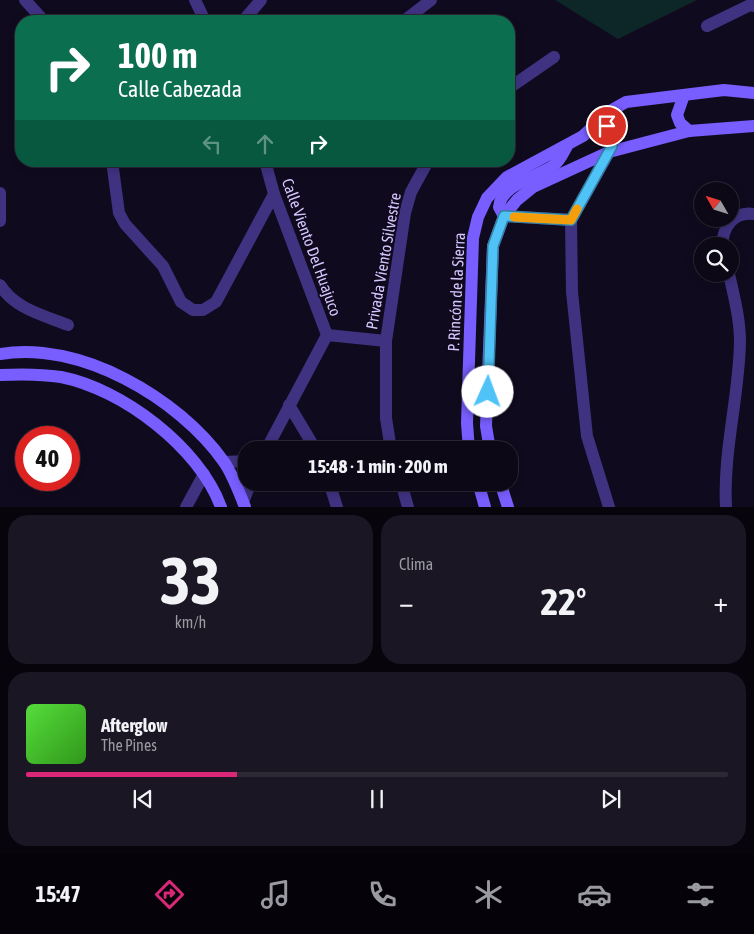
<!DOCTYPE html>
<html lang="es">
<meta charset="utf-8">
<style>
body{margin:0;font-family:"Asap Condensed",sans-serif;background:#1a1623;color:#f1f3f6;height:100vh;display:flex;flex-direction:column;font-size:19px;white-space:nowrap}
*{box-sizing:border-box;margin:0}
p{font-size:16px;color:#9a9aa1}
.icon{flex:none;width:28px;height:28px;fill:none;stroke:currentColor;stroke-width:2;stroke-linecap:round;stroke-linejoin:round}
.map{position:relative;height:507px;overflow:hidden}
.side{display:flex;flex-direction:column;gap:8px;padding:8px;background:#07040c;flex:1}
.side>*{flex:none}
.banner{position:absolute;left:15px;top:15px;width:500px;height:152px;border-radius:20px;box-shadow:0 2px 8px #0003,0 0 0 1px #2c2935;background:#0b6e4f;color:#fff;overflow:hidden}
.needle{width:32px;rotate:309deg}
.tools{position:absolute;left:694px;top:182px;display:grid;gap:10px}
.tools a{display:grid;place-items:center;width:45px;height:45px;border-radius:50%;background:#0c0816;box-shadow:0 2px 8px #0003,0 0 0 1px #2c2935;font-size:25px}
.speed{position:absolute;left:15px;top:426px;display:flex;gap:10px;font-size:25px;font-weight:700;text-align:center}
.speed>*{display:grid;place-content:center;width:65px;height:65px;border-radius:50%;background:#0c0816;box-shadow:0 2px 8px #0003,0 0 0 1px #2c2935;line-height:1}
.speed .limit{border:8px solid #d22;background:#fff;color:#111}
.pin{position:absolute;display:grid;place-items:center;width:42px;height:42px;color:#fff;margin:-21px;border:2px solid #fff;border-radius:50%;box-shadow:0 1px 5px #0007}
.me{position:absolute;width:55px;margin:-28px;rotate:2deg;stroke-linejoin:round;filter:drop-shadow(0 0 4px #0008)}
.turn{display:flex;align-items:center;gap:18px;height:105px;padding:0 20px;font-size:22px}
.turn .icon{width:65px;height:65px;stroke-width:2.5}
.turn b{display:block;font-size:35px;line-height:42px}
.lanes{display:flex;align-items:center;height:48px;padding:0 20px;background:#0003;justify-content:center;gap:25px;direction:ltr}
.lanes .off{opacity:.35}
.big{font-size:38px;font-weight:700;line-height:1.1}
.side .widget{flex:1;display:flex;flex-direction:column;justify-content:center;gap:8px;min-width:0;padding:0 18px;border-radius:20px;background:#1a1623}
.side .dial{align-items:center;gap:0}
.dial b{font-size:65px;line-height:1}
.song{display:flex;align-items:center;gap:15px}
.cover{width:60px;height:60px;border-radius:8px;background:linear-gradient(135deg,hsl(110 70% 55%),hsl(110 70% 35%))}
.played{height:5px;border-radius:2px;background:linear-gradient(90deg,#db2777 30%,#2c2935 30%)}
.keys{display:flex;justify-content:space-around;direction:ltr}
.heat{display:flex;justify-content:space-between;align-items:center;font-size:28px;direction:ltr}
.side .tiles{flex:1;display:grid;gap:8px;grid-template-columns:1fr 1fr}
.widget:last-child{grid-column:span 2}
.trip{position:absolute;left:238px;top:441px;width:280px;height:50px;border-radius:20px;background:#0c0816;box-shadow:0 2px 8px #0003,0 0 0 1px #2c2935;font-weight:700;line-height:50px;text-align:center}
.dock{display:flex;height:80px;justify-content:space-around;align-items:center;background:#050309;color:#9a9aa1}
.dock .icon{width:35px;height:35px}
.dock .on{color:#db2777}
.dock b{font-size:22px;color:#f1f3f6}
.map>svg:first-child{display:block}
.green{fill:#0d2628}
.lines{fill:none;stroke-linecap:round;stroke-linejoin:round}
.street{stroke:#3f3281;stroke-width:12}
.secondary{stroke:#785eff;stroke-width:12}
.route-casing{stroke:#337fa1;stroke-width:12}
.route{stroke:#4fc3f7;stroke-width:9}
.slow{stroke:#f59e0b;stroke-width:9}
.labels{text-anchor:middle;stroke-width:4;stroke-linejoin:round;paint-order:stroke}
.street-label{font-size:16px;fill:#d5c7ff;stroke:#100a1e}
</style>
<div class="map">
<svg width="754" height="507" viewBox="0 0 754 507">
<rect width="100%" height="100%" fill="#100a1e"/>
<polygon class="green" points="555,0 697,0 618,39"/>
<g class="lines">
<g class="street">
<polyline points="25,0 44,21"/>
<polyline points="195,0 205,21"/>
<polyline points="243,21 261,0"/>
<polyline points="404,21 431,0"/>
<polyline points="707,26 750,5 754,6"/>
<polyline points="509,88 554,57"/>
<polyline points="609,152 571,220 572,292 587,436 609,507"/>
<polyline points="112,161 119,213 125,224 163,266 181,302 193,310 203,310 216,302 274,194"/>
<polyline points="265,161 274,194 327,335 266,450"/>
<polyline points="0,193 0,221"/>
<polyline points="504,216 571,220"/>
<path d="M722 246C723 227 733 211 754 214"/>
<path d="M0 285C15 309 43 315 68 325"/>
<polyline points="327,335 386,341"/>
<polyline points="289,405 316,450"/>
<polyline points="391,450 386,418 386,341 405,213 411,192 428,161"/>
<polyline points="224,462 246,461"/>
<polyline points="329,482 337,507"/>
<polyline points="401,482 408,507"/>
<polyline points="243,502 251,482"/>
<polyline points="186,507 204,474"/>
<path d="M726 507C723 451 739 397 740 342 740 319 734 296 729 274"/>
</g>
<g class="secondary">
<polyline points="684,95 677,115 680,123 689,131"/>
<path d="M597 124C613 126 616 139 609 152"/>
<path d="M504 216 499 207C501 184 538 177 554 165 560 161 563 153 567 146"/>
<path d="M0 354C79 340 179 398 224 462 231 472 240 494 245 507"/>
<path d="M0 375C20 374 41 374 61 377 122 389 199 447 221 507"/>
<polyline points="469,450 467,423 473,238 478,217 487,198 507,177 583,136 610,111 626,102 724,90 754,93"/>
<polyline points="490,450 486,426 493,246 504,216 517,200 533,187 609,152 689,131 754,126"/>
<polyline points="478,482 485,507"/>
<polyline points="500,482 508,507"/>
</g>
</g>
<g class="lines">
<g class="route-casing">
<polyline id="route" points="488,392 493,246 504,216 571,220 612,146 612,133 607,126"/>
</g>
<use href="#route" class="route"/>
<polyline class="slow" points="514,217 571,220 577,209"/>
</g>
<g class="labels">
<g class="street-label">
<text transform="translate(312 247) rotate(70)" y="6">Calle Viento Del Huajuco</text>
<text transform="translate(383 261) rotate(-80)" y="6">Privada Viento Silvestre</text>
<text transform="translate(456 292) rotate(-87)" y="6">P. Rincón de la Sierra</text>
</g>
</g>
</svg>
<div class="tools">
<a><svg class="needle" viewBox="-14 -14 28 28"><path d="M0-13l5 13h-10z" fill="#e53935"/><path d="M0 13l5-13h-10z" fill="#9a9aa1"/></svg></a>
<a><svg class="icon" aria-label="search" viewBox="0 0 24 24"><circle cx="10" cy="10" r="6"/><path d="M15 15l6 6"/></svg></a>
</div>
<div class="speed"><div class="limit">40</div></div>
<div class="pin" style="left:607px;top:126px;background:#d93025"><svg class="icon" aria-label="arrive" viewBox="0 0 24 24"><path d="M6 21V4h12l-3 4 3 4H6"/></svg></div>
<svg class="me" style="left:488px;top:392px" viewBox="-20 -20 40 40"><circle r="19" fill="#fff"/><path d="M0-13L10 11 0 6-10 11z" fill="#4fc3f7"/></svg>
<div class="trip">15:48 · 1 min · 200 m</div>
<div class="banner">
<div class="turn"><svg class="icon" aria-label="right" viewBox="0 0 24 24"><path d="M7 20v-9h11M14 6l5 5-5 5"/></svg><div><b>100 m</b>Calle Cabezada</div></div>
<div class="lanes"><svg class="icon off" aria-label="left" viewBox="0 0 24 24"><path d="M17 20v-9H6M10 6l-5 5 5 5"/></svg><svg class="icon off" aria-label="ahead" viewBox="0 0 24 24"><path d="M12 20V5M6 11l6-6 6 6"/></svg><svg class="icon" aria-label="right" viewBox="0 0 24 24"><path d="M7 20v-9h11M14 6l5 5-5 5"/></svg></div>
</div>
</div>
<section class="side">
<div class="tiles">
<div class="widget dial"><b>33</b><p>km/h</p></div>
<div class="widget"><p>Clima</p>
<div class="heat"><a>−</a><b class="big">22°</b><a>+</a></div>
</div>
<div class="widget">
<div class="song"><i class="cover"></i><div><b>Afterglow</b><p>The Pines</p></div></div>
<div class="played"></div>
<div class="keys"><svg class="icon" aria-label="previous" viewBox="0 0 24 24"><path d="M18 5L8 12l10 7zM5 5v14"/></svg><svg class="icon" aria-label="pause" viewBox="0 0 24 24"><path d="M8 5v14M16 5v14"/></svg><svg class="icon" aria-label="next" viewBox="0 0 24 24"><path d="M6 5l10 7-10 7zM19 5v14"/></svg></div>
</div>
</div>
</section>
<nav class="dock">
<b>15:47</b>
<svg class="icon on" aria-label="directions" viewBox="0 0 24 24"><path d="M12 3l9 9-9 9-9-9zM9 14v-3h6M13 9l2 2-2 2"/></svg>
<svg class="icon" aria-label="music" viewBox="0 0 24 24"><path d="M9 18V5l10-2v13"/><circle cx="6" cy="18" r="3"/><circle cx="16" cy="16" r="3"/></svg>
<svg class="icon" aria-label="phone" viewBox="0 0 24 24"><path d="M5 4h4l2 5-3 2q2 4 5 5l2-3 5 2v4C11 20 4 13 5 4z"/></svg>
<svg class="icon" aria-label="climate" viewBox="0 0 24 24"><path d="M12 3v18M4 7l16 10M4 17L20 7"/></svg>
<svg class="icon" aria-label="car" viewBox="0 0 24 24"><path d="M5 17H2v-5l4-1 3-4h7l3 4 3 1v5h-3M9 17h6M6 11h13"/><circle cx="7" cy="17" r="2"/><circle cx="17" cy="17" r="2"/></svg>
<svg class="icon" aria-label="filters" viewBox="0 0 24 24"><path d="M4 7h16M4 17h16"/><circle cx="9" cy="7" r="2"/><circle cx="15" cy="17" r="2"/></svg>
</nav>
